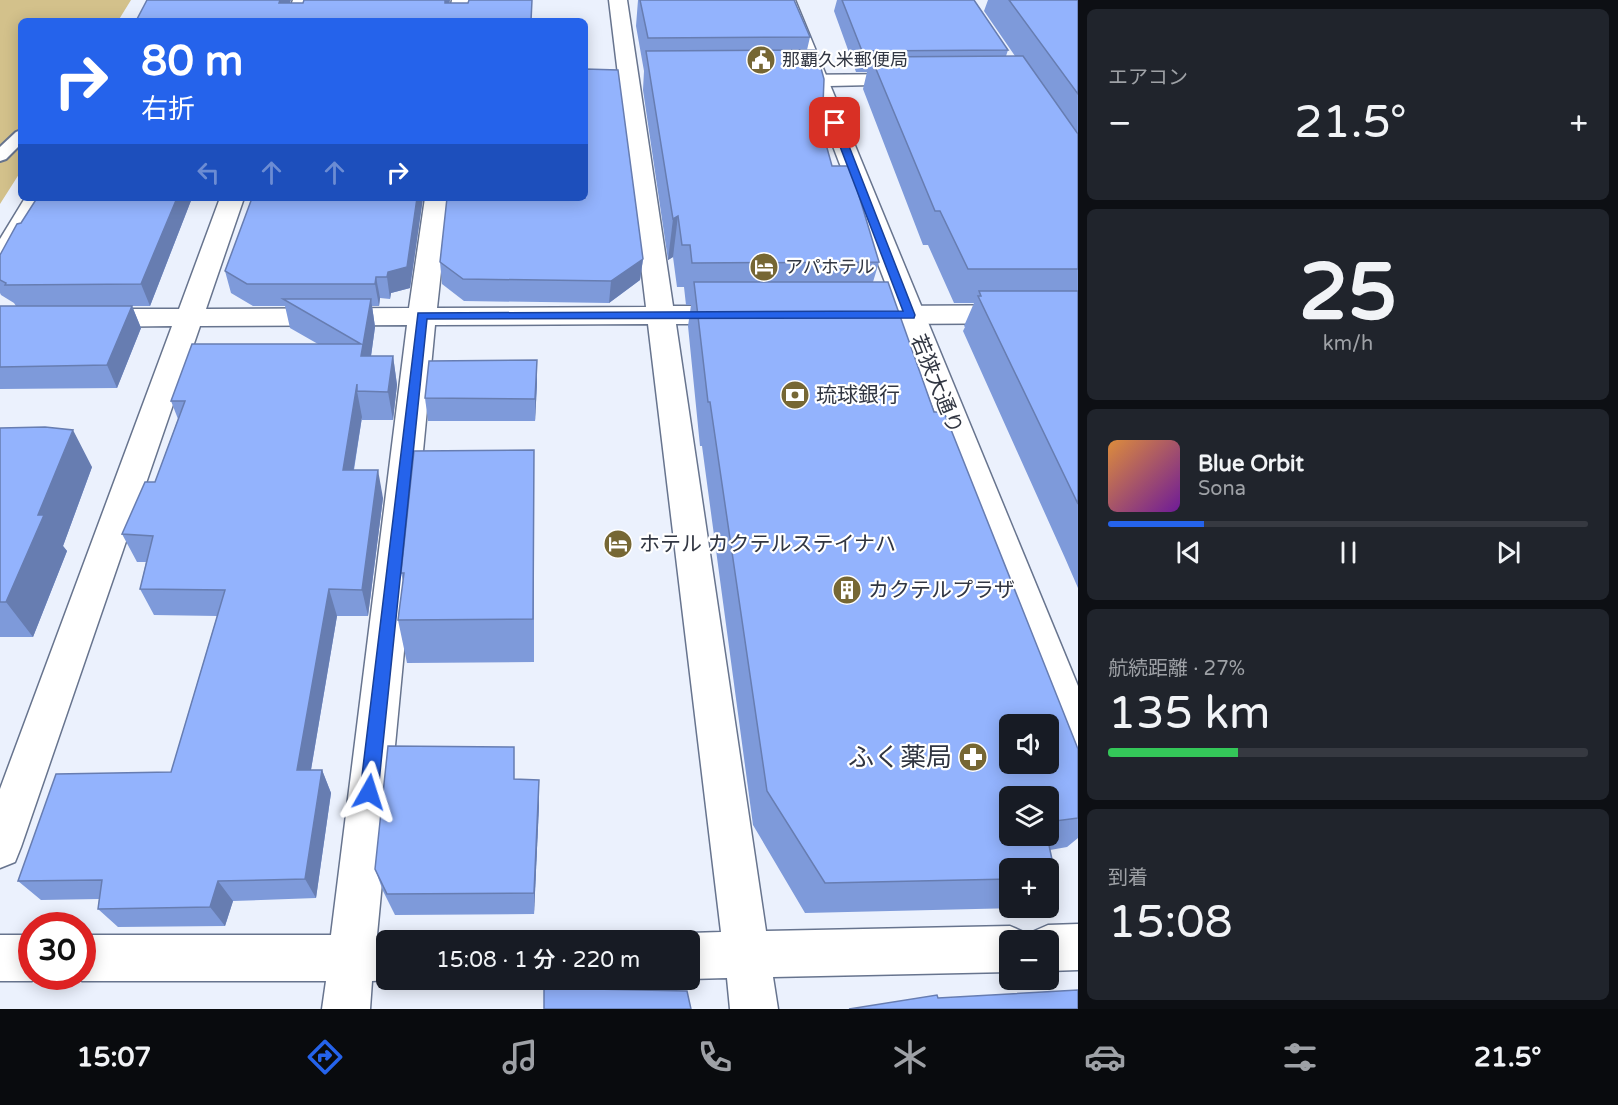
<!DOCTYPE html>
<html lang="ja">
<meta charset="utf-8">
<style>
body{margin:0;font-family:"Varela Round","Noto Sans JP",sans-serif;background:#20242c;color:#f1f3f6;height:100vh;display:flex;flex-direction:column;font-size:22px;white-space:nowrap}
*{box-sizing:border-box;margin:0}
p{font-size:20px;color:#9ea1a6}
.icon{flex:none;width:33px;height:33px;fill:none;stroke:currentColor;stroke-width:2;stroke-linecap:round;stroke-linejoin:round}
.map{position:relative;flex:1;overflow:hidden}
.drawer{display:flex;flex-direction:column;gap:9px;padding:9px;background:#0d0f14;width:540px}
.drawer>*{flex:none}
.hud{position:absolute;left:18px;top:18px;width:570px;height:183px;border-radius:9px;box-shadow:0 3px 15px #0003;background:#2563eb;color:#fff;overflow:hidden}
.buttons{position:absolute;left:999px;top:714px;display:grid;gap:12px}
.buttons a{display:grid;place-items:center;width:60px;height:60px;border-radius:9px;background:#171b24;box-shadow:0 3px 15px #0003;font-size:30px}
.speed{position:absolute;left:18px;top:912px;display:flex;gap:12px;font-size:30px;font-weight:700;text-align:center}
.speed>*{display:grid;place-content:center;width:78px;height:78px;border-radius:50%;background:#171b24;box-shadow:0 3px 15px #0003;line-height:1}
.speed .limit{border:9px solid #d22;background:#fff;color:#111}
.pin{position:absolute;display:grid;place-items:center;width:51px;height:51px;color:#fff;margin:-26px;border-radius:12px;box-shadow:0 3px 9px #0006}
.me{position:absolute;width:66px;margin:-33px;rotate:6deg;stroke-linejoin:round;filter:drop-shadow(0 0 4px #0008)}
.turn{display:flex;align-items:center;gap:21px;height:126px;padding:0 24px;font-size:27px}
.turn .icon{width:78px;height:78px;stroke-width:2.5}
.turn b{display:block;font-size:42px;line-height:51px}
.lanes{display:flex;align-items:center;height:57px;padding:0 24px;background:#0003;justify-content:center;gap:30px;direction:ltr}
.lanes .off{opacity:.35}
.big{font-size:45px;font-weight:600;line-height:1.1}
.drawer .card{flex:1;display:flex;flex-direction:column;justify-content:center;gap:9px;min-width:0;padding:0 21px;border-radius:9px;background:#20242c}
.drawer .dial{align-items:center;gap:0}
.dial b{font-size:78px;line-height:1}
.song{display:flex;align-items:center;gap:18px}
.cover{width:72px;height:72px;border-radius:9px;background:linear-gradient(135deg,hsl(30 70% 55%),hsl(280 70% 35%))}
.played{height:6px;border-radius:3px;background:linear-gradient(90deg,#2563eb 20%,#363941 20%)}
.keys{display:flex;justify-content:space-around;direction:ltr}
.heat{display:flex;justify-content:space-between;align-items:center;font-size:33px;direction:ltr}
.charge{height:9px;border-radius:4px;background:linear-gradient(90deg,#34c759 27%,#363941 0)}
.trip{position:absolute;left:376px;top:930px;width:324px;height:60px;border-radius:9px;background:#171b24;box-shadow:0 3px 15px #0003;font-weight:600;line-height:60px;text-align:center}
.dock{display:flex;height:96px;justify-content:space-around;align-items:center;background:#090b0e;color:#9ea1a6}
.dock .icon{width:42px;height:42px}
.dock .on{color:#2563eb}
.dock b{font-size:27px;color:#f1f3f6}
main{display:flex;flex:1;min-height:0}
.map>svg:first-child{display:block}
.green{fill:#d3c18b}
.lines{fill:none;stroke-linecap:round;stroke-linejoin:round}
.lane-casing{stroke:#67748e;stroke-width:4}
.street-casing{stroke:#67748e;stroke-width:3}
.secondary-casing{stroke:#67748e;stroke-width:3}
.lane{fill:#fff;fill-rule:evenodd}
.street{fill:#fff;fill-rule:evenodd}
.secondary{fill:#fff;fill-rule:evenodd}
.wall{fill:#7e9ada;fill-rule:evenodd}
.shaded-wall{fill:#677db1}
.building{fill:#93b3fd;stroke:#677db1;stroke-width:1.5;fill-rule:evenodd}
.route{fill:#2563eb;stroke:#184099;stroke-width:1.5}
.labels{text-anchor:middle;stroke-width:4.5;stroke-linejoin:round;paint-order:stroke}
.far-poi-label{font-size:18px;fill:#313642;stroke:#fff;text-anchor:start}
.street-label{font-size:21px;fill:#313642;stroke:#fff}
.poi-label{font-size:21px;fill:#313642;stroke:#fff;text-anchor:start}
.near-poi-label{font-size:26px;fill:#313642;stroke:#fff;text-anchor:end}
</style>
<main>
<div class="map">
<svg width="1078" height="1009" viewBox="0 0 1078 1009">
<rect width="100%" height="100%" fill="#ebf1fd"/>
<polygon class="green" points="0,0 131,0 118,21 21,21 21,171 0,204"/>
<g class="lines">
<g class="lane-casing">
<polygon id="lane" points="21,130 21,144 6,159 0,161 0,147 16,132"/>
</g>
<g class="street-casing">
<g id="street">
<polygon points="293,0 311,0 305,21 285,21"/>
<polygon points="452,0 470,0 468,21 448,21"/>
<polygon points="609,0 627,0 673,306 734,306 744,309 748,315 744,321 734,324 676,324 766,931 1010,926 1026,933 1029,939 1032,932 1048,925 1078,924 1078,970 1048,971 1048,940 1010,940 1010,972 773,977 778,1009 730,1009 727,978 690,979 690,940 674,940 690,933 721,932 648,324 435,325 377,935 387,935 400,940 387,940 387,980 391,980 372,981 370,1009 322,1009 326,981 82,981 71,976 82,976 82,935 331,935 407,325 200,326 21,847 15,862 0,868 0,789 172,326 93,327 83,324 79,318 83,312 93,309 179,309 220,198 244,198 206,309 409,308 425,198 449,198 437,308 646,307"/>
<polygon points="910,74 917,76 920,80 917,84 785,87 778,85 775,81 778,77 785,75"/>
<polygon points="25,198 49,198 9,266 0,268 0,239"/>
<polygon points="1078,305 1078,323 879,324 869,321 865,315 869,309 879,306"/>
<polygon points="0,935 32,935 32,976 43,976 32,981 0,981"/>
</g>
</g>
<g class="secondary-casing">
<polygon id="secondary" points="777,0 795,0 1078,686 1078,752 1064,747 1058,734"/>
</g>
<use href="#lane" class="lane"/>
<use href="#street" class="street"/>
<use href="#secondary" class="secondary"/>
</g>
<g class="wall">
<path d="M638 0H794L810 37 807 50 822 130 832 166 879 262 873 282 934 412 1078 749V838L1067 847 1050 850 1056 878 1048 885V868H1010V908H1022H1021L805 913 753 825 702 446H700L688 326 691 305H686L684 287H677L673 257 668 260 643 90 644 71 636 26ZM1048 796V836H1010Z"/>
<polygon points="837,0 974,0 1008,50 1006,56 1015,56 984,11 988,0 1078,0 1078,588 1065,558 963,331 965,327 964,326 974,303 954,303 928,245 923,245 863,89 867,72 856,72 834,11"/>
<polygon points="192,198 150,306 132,306 141,328 117,388 0,389 0,306 16,306 14,303 1,295 0,293 0,255"/>
<polygon points="252,198 423,198 410,288 391,293 390,299 380,298 379,306 372,306 375,327 371,356 393,356 397,385 393,420 362,420 362,417 354,470 383,498 368,616 337,616 311,770 322,770 331,793 316,898 233,901 225,926 118,927 98,909 99,899 41,900 18,881 171,772 217,616 154,615 140,589 146,562 137,562 122,534 155,482 178,419 171,401 318,344 290,328 285,306 253,306 231,293 225,271"/>
<polygon points="643,259 640,280 609,303 464,301 442,284 440,262"/>
<polygon points="537,383 535,421 428,421 425,398"/>
<polygon points="0,428 92,467 63,546 67,551 33,637 0,637"/>
<polygon points="534,450 534,662 407,663 398,620 403,581 401,573"/>
<polygon points="516,779 539,805 534,914 395,915 383,891 375,869"/>
</g>
<g class="shaded-wall">
<polygon points="280,0 291,0 284,21 279,3"/>
<polygon points="445,0 450,0 447,21 445,3"/>
<polygon points="177,198 192,198 150,306 141,284"/>
<polygon points="417,198 423,198 410,288 391,293 390,299 387,277 388,272"/>
<polygon points="678,216 673,257 668,260 673,219"/>
<polygon points="643,259 640,280 609,303 611,281"/>
<polygon points="376,277 380,298 379,306 375,284"/>
<polygon points="371,299 375,327 367,385 361,356"/>
<polygon points="132,306 141,328 117,388 107,365"/>
<polygon points="393,356 397,385 393,420 388,392"/>
<polygon points="537,360 537,383 535,421 535,399"/>
<polygon points="357,384 357,391 362,417 349,498 343,470"/>
<polygon points="73,430 92,467 63,546 67,551 33,637 6,602 38,515"/>
<polygon points="378,470 383,498 368,616 362,590"/>
<polygon points="329,589 337,616 307,793 297,770"/>
<polygon points="322,770 331,793 316,898 305,879"/>
<polygon points="539,780 539,805 534,914 534,893"/>
<polygon points="218,881 233,901 225,926 210,907"/>
</g>
<g class="building">
<polygon points="147,0 280,0 279,3 303,3 304,0 445,0 445,3 468,3 469,0 532,0 531,21 136,21"/>
<polygon points="640,0 794,0 810,37 648,38"/>
<polygon points="842,0 974,0 1008,50 862,51"/>
<polygon points="1009,0 1078,0 1078,94"/>
<polygon points="816,50 824,79 822,130 832,166 850,166 879,262 692,263 690,245 682,245 678,216 673,219 646,51"/>
<polygon points="1023,56 1078,134 1078,269 968,269 940,211 935,211 871,57"/>
<polygon points="585,69 618,70 643,259 611,281 463,279 440,262 447,198 585,198"/>
<polygon points="37,198 177,198 141,284 5,285 6,283 0,280 0,255 17,224 21,223"/>
<polygon points="252,198 417,198 407,267 388,272 387,277 376,277 375,284 247,284 225,271"/>
<path d="M694 282H888L934 412H944L1078 749V818L1048 822V796H1010V836H1047L1056 878 1048 879V868H1010V879L825 883 767 791 710 402H708ZM1010 724H1048V764H1010Z"/>
<polygon points="979,291 1078,291 1078,504 978,296 981,296"/>
<polygon points="283,299 371,299 361,356 393,356 388,392 357,391 357,384 343,470 378,470 362,590 329,589 297,770 322,770 305,879 218,881 210,907 98,909 102,880 18,881 56,774 171,772 225,590 140,589 153,536 122,534 145,482 155,482 185,401 171,401 192,344 361,344"/>
<polygon points="0,306 132,306 107,365 0,367"/>
<polygon points="537,360 535,399 425,398 429,361"/>
<polygon points="45,427 73,430 38,515 44,515 6,602 0,602 0,428"/>
<polygon points="534,450 533,619 398,620 404,573 401,573 414,451"/>
<polygon points="388,746 514,747 514,779 539,780 534,893 387,894 375,869"/>
<polygon points="544,988 687,991 691,1009 544,1009"/>
<polygon points="1078,990 1078,1009 849,1009 937,995 938,998"/>
</g>
<polygon class="route" points="835,120 840,123 915,315 914,318 427,319 378,792 375,797 369,800 363,797 360,792 418,313 903,311 831,123"/>
<defs>
<g id="civic-disc" transform="scale(1.5)"><circle r="9.5" fill="#766734" stroke="#fff"/><path d="M-.6-6.5H3V-4.5H.6V-3L4-1V1h2V6H-6V1h2V-1L-.6-3ZM-1.2 2.5V6h2.4V2.5Z" fill="#fff"/></g>
<g id="hotel-disc" transform="scale(1.5)"><circle r="9.5" fill="#766734" stroke="#fff"/><path d="M-6-4.5h1.5V1H6V5H4.5V3h-9V5H-6ZM-4 0a1.8 1.8 0 1 1 3.6 0ZM.5 0V-2.5h3Q6-2.5 6 0Z" fill="#fff"/></g>
<g id="bank-disc" transform="scale(1.5)"><circle r="9.5" fill="#766734" stroke="#fff"/><path d="M-6-4H6V4H-6ZM0-2.3a2.3 2.3 0 1 0 0 4.6a2.3 2.3 0 1 0 0-4.6Z" fill="#fff"/></g>
<g id="building-disc" transform="scale(1.5)"><circle r="9.5" fill="#766734" stroke="#fff"/><path d="M-4-6H4V6H1V3H-1V6H-4ZM-2.5-4.3h1.7v1.8h-1.7ZM.8-4.3h1.7v1.8H.8ZM-2.5-1h1.7V.8h-1.7ZM.8-1h1.7V.8H.8Z" fill="#fff"/></g>
<g id="pharmacy-disc" transform="scale(1.5)"><circle r="9.5" fill="#766734" stroke="#fff"/><path d="M-2-6h4v4h4v4h-4v4h-4v-4h-4v-4h4Z" fill="#fff"/></g>
</defs>
<g fill-rule="evenodd">
<use href="#civic-disc" x="761" y="60"/>
<use href="#hotel-disc" x="764" y="267"/>
<use href="#bank-disc" x="795" y="395"/>
<use href="#hotel-disc" x="618" y="544"/>
<use href="#building-disc" x="847" y="590"/>
<use href="#pharmacy-disc" x="973" y="757"/>
</g>
<g class="labels">
<g class="far-poi-label">
<text x="782" y="66">那覇久米郵便局</text>
<text x="785" y="273">アパホテル</text>
</g>
<g class="street-label">
<text transform="translate(937 384) rotate(68)" y="7">若狭大通り</text>
</g>
<g class="poi-label">
<text x="816" y="402">琉球銀行</text>
<text x="639" y="551">ホテル カクテルステイナハ</text>
<text x="868" y="597">カクテルプラザ</text>
</g>
<g class="near-poi-label">
<text x="952" y="766">ふく薬局</text>
</g>
</g>
</svg>
<div class="buttons">
<a><svg class="icon" aria-label="sound" viewBox="0 0 24 24"><path d="M4 9h4l5-4v14l-5-4H4zM17 9q2 3 0 6"/></svg></a>
<a><svg class="icon" aria-label="layers" viewBox="0 0 24 24"><path d="M12 4l9 5-9 5-9-5zM3 14l9 5 9-5"/></svg></a>
<a>+</a>
<a>−</a>
</div>
<div class="speed"><div class="limit">30</div></div>
<div class="pin" style="left:835px;top:123px;background:#d93025"><svg class="icon" aria-label="arrive" viewBox="0 0 24 24"><path d="M6 21V4h12l-3 4 3 4H6"/></svg></div>
<svg class="me" style="left:369px;top:792px" viewBox="-20 -20 40 40"><path d="M0-17L14 15 0 8-14 15z" fill="#2563eb" stroke="#fff" stroke-width="4"/></svg>
<div class="trip">15:08 · 1 分 · 220 m</div>
<div class="hud">
<div class="turn"><svg class="icon" aria-label="right" viewBox="0 0 24 24"><path d="M7 20v-9h11M14 6l5 5-5 5"/></svg><div><b>80 m</b>右折</div></div>
<div class="lanes"><svg class="icon off" aria-label="left" viewBox="0 0 24 24"><path d="M17 20v-9H6M10 6l-5 5 5 5"/></svg><svg class="icon off" aria-label="ahead" viewBox="0 0 24 24"><path d="M12 20V5M6 11l6-6 6 6"/></svg><svg class="icon off" aria-label="ahead" viewBox="0 0 24 24"><path d="M12 20V5M6 11l6-6 6 6"/></svg><svg class="icon" aria-label="right" viewBox="0 0 24 24"><path d="M7 20v-9h11M14 6l5 5-5 5"/></svg></div>
</div>
</div>
<section class="drawer">
<div class="card"><p>エアコン</p>
<div class="heat"><a>−</a><b class="big">21.5°</b><a>+</a></div>
</div>
<div class="card dial"><b>25</b><p>km/h</p></div>
<div class="card">
<div class="song"><i class="cover"></i><div><b>Blue Orbit</b><p>Sona</p></div></div>
<div class="played"></div>
<div class="keys"><svg class="icon" aria-label="previous" viewBox="0 0 24 24"><path d="M18 5L8 12l10 7zM5 5v14"/></svg><svg class="icon" aria-label="pause" viewBox="0 0 24 24"><path d="M8 5v14M16 5v14"/></svg><svg class="icon" aria-label="next" viewBox="0 0 24 24"><path d="M6 5l10 7-10 7zM19 5v14"/></svg></div>
</div>
<div class="card"><p>航続距離 · 27%</p><b class="big">135 km</b><div class="charge"></div></div>
<div class="card"><p>到着</p><b class="big">15:08</b></div>
</section>
</main>
<nav class="dock">
<b>15:07</b>
<svg class="icon on" aria-label="directions" viewBox="0 0 24 24"><path d="M12 3l9 9-9 9-9-9zM9 14v-3h6M13 9l2 2-2 2"/></svg>
<svg class="icon" aria-label="music" viewBox="0 0 24 24"><path d="M9 18V5l10-2v13"/><circle cx="6" cy="18" r="3"/><circle cx="16" cy="16" r="3"/></svg>
<svg class="icon" aria-label="phone" viewBox="0 0 24 24"><path d="M5 4h4l2 5-3 2q2 4 5 5l2-3 5 2v4C11 20 4 13 5 4z"/></svg>
<svg class="icon" aria-label="climate" viewBox="0 0 24 24"><path d="M12 3v18M4 7l16 10M4 17L20 7"/></svg>
<svg class="icon" aria-label="car" viewBox="0 0 24 24"><path d="M5 17H2v-5l4-1 3-4h7l3 4 3 1v5h-3M9 17h6M6 11h13"/><circle cx="7" cy="17" r="2"/><circle cx="17" cy="17" r="2"/></svg>
<svg class="icon" aria-label="filters" viewBox="0 0 24 24"><path d="M4 7h16M4 17h16"/><circle cx="9" cy="7" r="2"/><circle cx="15" cy="17" r="2"/></svg>
<b>21.5°</b>
</nav>
